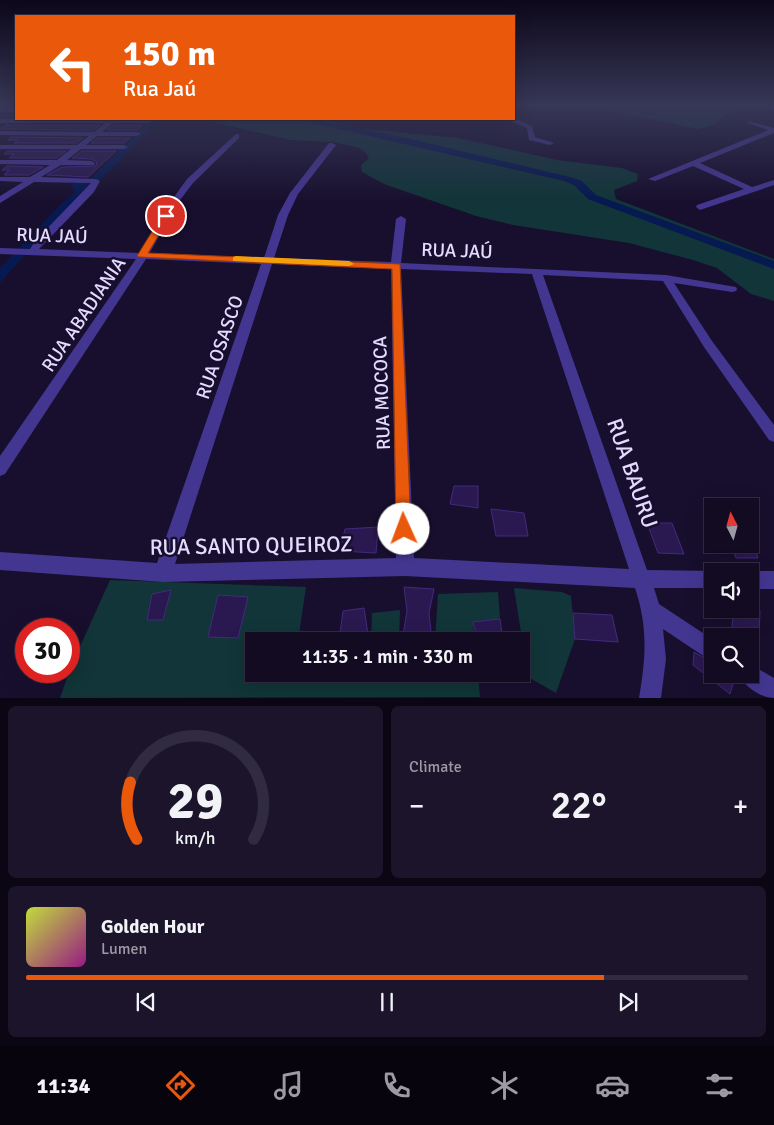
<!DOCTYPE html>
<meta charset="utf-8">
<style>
body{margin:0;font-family:Signika,sans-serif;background:#1b142a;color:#f1f3f6;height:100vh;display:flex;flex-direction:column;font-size:19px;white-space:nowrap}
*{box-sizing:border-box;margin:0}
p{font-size:16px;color:#9c9ba5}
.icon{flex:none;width:28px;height:28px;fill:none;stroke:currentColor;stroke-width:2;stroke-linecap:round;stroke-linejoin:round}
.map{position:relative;height:698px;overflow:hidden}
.details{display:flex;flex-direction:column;gap:8px;padding:8px;background:#0a0613;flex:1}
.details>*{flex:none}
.guide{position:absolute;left:15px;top:15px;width:500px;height:105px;border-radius:0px;box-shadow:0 5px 20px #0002,0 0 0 1px #312b40;background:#ea580c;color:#fff;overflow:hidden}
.needle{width:32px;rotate:354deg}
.buttons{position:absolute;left:704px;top:498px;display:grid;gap:10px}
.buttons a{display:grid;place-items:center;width:55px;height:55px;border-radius:0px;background:#120b22;box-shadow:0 5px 20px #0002,0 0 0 1px #312b40;font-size:25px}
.speed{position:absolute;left:15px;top:618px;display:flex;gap:10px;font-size:25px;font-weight:700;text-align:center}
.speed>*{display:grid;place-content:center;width:65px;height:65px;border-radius:50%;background:#120b22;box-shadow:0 5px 20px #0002,0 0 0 1px #312b40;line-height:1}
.speed .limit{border:8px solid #d22;background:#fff;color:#111}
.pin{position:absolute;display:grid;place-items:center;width:42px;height:42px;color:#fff;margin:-21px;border:2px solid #fff;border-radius:50%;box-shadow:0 1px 5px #0007}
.me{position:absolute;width:55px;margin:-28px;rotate:358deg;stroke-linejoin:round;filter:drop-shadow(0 0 4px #0008)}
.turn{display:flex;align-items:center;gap:18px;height:105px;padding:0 25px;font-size:22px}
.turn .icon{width:65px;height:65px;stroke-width:2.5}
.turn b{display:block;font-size:35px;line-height:42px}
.big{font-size:38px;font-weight:600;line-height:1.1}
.details .tile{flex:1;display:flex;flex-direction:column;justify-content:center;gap:8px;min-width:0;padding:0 18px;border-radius:8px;background:#1b142a}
.details .dial{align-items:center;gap:0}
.dial svg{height:130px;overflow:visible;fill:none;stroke:#312b40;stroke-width:7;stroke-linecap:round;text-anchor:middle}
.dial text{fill:#f1f3f6;stroke:none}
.song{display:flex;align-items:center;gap:15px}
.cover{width:60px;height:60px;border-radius:8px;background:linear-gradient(135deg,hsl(70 70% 55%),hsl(310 70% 35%))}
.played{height:5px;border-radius:2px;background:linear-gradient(90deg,#ea580c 80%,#312b40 80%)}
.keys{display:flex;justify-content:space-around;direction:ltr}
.heat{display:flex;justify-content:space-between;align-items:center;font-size:28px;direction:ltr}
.details .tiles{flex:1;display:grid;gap:8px;grid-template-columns:1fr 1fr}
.tile:last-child{grid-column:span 2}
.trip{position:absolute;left:245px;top:632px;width:285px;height:50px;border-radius:0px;background:#120b22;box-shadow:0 5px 20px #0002,0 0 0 1px #312b40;font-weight:600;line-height:50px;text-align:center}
.tab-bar{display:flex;height:80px;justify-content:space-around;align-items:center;background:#07040e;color:#9c9ba5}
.tab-bar .icon{width:35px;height:35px}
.tab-bar .on{color:#ea580c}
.tab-bar b{font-size:22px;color:#f1f3f6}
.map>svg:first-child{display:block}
.green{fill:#113538}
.water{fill:#061950}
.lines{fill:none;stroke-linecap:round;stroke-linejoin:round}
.canal{fill:#061950;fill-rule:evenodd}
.building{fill:#2a1950;stroke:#43297e}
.street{fill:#433690;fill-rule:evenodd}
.route{fill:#ea580c;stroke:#983908}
.slow{fill:#f59e0b}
.labels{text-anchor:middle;stroke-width:5;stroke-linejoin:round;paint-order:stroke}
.street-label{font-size:19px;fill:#e3dcff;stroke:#180f2e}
.near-street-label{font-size:22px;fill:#e3dcff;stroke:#180f2e}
</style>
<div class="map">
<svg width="774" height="698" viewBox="0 0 774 698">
<rect width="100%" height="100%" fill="#180f2e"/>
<g class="green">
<polygon points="587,105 649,105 673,110 683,108 684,105 727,105 729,112 713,125 698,129"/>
<polygon points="200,119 320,119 356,128 458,138 557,160 622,168 638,174 637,181 614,190 616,199 774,259 774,301 751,294 717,268 693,260 629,243 513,225 476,216 384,184 362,172 361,165 369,158 365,152 357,147 331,142 291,140"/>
<polygon points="110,580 306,587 298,641 254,641 254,674 478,674 480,697 60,698 70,669"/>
<polygon points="514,588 562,592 571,596 575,639 556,693 528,677"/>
<polygon points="498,592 500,619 473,622 475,641 435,641 438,594"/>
<polygon points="400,610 399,641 371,641 372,613"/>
</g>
<polygon class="water" points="152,119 158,119 116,165 60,215 0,283 0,268 62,203 75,192 71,185 78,181 89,180"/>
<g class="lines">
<polygon class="canal" points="296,119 311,119 407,138 570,177 582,181 596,195 774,261 774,269 588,199 574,185 564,181"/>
</g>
<g class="building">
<polygon points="6,125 100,125 93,130 0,129"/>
<polygon points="114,125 142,125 138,130 107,130"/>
<polygon points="11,137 83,138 76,143 14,143 18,140 8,140"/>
<polygon points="98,138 130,138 124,143 91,143"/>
<polygon points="8,151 66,151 56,158 9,158 14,154 4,154"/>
<polygon points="82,151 116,151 88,177 47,175 62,167 96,166 97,162 92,159 72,158"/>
<polygon points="7,166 43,167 29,175 4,175 9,170 2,170"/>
<polygon points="454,486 478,486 478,508 450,504"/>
<polygon points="491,509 524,513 528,536 496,536"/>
<polygon points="647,523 672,523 684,554 658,553"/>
<polygon points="378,527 376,553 340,551 345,529"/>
<polygon points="731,544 753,544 758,558 736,558"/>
<polygon points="404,587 434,589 429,613 432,641 402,641 407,611"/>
<polygon points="171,590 163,620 147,620 152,594"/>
<polygon points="218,595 248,597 238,638 208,637"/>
<polygon points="364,608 369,641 339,641 343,611"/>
<polygon points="734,609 754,609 760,611 759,636 735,636 731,634"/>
<polygon points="573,613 612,615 618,642 575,639"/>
<polygon points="500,619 503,641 478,641 473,622"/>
<polygon points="694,652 712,662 712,674 736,674 730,694 693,665"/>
</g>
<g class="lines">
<g class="street">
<polygon points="764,105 774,106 774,111 765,106"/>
<rect x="0" y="108" width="16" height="4"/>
<polygon points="514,118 532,126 535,137 554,143 550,145 529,140 527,128 506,119"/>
<path d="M0 119H149L152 121 149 123H113L102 132H137L141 134 137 136H97L86 145H124L128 147 124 149H81L67 160 91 161 95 163 94 165H61L41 177 96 179 100 181 94 192 39 249 139 253 169 204 187 179 236 134H239V138L193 183 177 204 149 254 264 258 278 215 290 193 329 143H332L336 145 298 194 288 215 274 258 391 262 396 219 401 216 406 219 401 263 666 275 736 287 737 289 736 291 732 292 674 283 712 341 774 425V442L769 440 704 347 663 281 543 275 647 570 715 571H712V588H654L659 604 712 639V660L705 657 663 629 666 659 661 698H639C646 657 648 627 635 588L405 576 163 582 0 570V552L157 563 261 264 146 259 5 474 0 476V456L136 259 0 254V248L30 249 35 241 91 183 34 182 0 203V196L23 182 0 181V177H30L50 165 0 164V160H57L71 149H0V145H77L89 136 0 135V131L94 132 105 123H0ZM272 264 391 269 396 558 175 564ZM401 269 532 274 629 569 414 558Z"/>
<polygon points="748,121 774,128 774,133 700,163 752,187 774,180 774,185 700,210 696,207 697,205 744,189 693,166 655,181 648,179 768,130 748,123"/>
<polygon points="749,571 774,571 774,589 750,589"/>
<path d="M750 664 774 678V698C761 698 743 686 739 674H750Z"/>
</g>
</g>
<linearGradient id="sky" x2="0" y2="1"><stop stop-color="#0d0819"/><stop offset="0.52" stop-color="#373757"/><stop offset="1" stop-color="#373757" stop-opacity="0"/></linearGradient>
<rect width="774" height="202" fill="url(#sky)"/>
<polygon class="route" points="163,214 170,216 148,253 400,264 411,529 409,534 404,536 398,534 396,529 392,269 139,257 137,256"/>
<polygon class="slow" points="236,256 349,261 354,264 349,266 233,261 233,257"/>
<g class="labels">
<g class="street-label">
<text transform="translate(52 235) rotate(2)" y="7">RUA JAÚ</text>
<text transform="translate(457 250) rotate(2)" y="7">RUA JAÚ</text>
<text transform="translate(83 314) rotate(-56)" y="7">RUA ABADIANIA</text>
<text transform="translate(219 347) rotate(-71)" y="7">RUA OSASCO</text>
<text transform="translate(381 393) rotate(-92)" y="7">RUA MOCOCA</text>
</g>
<g class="near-street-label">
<text transform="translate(633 473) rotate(71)" y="8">RUA BAURU</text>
<text transform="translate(251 545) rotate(-1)" y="8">RUA SANTO QUEIROZ</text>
</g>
</g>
</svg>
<div class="buttons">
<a><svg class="needle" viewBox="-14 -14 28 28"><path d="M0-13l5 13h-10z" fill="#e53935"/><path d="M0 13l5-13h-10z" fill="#9c9ba5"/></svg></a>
<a><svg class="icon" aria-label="sound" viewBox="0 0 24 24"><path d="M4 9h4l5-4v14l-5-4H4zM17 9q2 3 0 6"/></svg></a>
<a><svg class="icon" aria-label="search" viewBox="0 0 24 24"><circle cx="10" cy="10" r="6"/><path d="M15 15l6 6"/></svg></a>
</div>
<div class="speed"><div class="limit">30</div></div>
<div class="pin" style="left:166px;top:216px;background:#d93025"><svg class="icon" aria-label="arrive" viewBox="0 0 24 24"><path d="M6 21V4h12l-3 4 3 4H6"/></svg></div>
<svg class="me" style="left:404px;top:529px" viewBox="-20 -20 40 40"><circle r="19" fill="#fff"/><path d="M0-13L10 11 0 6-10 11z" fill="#ea580c"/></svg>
<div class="trip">11:35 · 1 min · 330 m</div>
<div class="guide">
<div class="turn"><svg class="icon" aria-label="left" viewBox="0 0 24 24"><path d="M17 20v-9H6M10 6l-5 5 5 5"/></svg><div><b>150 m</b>Rua Jaú</div></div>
</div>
</div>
<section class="details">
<div class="tiles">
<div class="tile dial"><svg viewBox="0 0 100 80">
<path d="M14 69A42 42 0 1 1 86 69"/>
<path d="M14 69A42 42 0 0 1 10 34" stroke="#ea580c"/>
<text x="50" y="56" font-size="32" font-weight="700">29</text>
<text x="50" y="72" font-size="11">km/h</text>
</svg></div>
<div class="tile"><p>Climate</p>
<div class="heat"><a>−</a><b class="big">22°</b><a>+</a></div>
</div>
<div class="tile">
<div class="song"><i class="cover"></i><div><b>Golden Hour</b><p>Lumen</p></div></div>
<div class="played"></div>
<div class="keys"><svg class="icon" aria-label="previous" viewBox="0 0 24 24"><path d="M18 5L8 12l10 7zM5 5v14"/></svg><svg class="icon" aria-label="pause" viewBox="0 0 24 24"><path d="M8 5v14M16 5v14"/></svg><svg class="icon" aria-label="next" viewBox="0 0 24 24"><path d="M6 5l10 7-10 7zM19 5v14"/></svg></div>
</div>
</div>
</section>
<nav class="tab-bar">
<b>11:34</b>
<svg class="icon on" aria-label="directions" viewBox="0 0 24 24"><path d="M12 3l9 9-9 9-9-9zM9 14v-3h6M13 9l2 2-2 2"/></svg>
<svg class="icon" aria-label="music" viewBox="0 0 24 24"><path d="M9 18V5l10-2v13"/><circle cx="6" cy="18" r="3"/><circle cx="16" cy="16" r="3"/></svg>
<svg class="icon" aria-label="phone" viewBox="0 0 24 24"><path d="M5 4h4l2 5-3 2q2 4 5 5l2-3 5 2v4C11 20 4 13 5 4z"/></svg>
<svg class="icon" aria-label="climate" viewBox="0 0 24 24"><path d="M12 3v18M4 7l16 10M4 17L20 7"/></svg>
<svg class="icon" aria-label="car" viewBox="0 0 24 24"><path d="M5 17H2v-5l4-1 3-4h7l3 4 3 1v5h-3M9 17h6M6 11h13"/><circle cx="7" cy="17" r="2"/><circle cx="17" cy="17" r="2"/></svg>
<svg class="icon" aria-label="filters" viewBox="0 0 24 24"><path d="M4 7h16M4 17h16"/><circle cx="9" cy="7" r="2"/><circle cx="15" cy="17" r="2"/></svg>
</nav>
